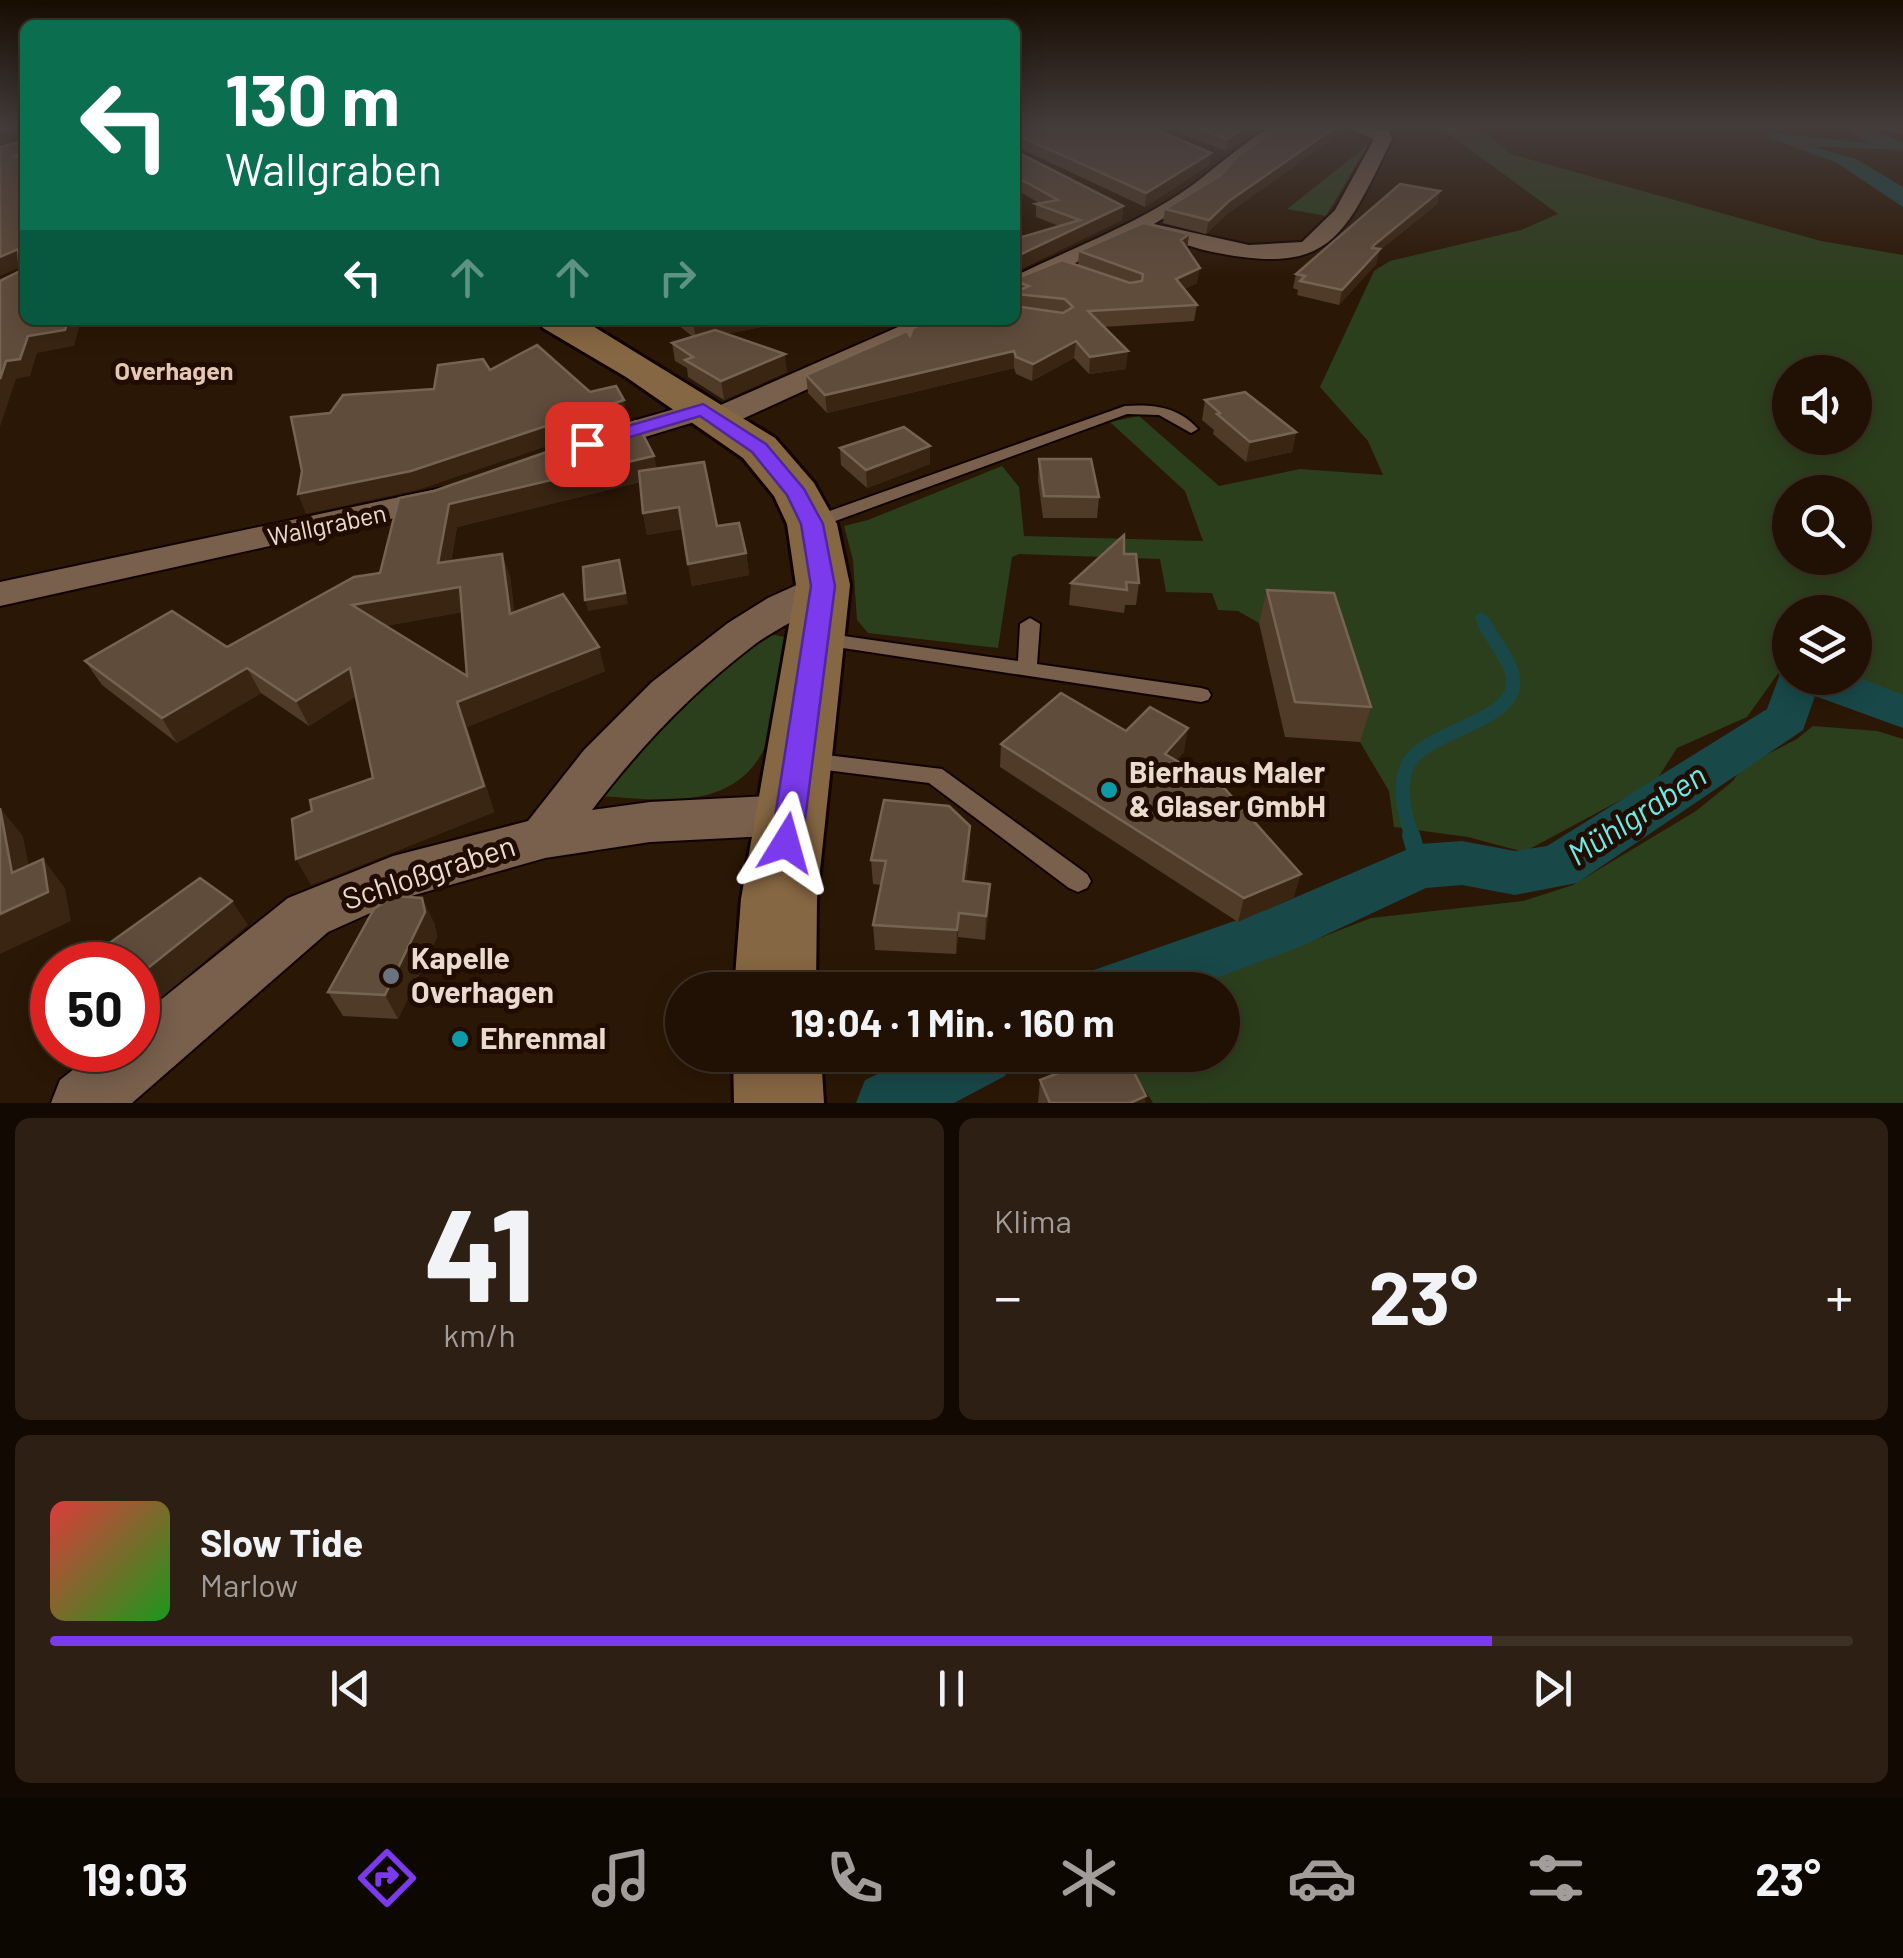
<!DOCTYPE html>
<html lang="de">
<meta charset="utf-8">
<style>
body{margin:0;font-family:Barlow,sans-serif;background:#2d1f13;color:#f1f3f6;height:100vh;display:flex;flex-direction:column;font-size:38px;white-space:nowrap}
*{box-sizing:border-box;margin:0}
p{font-size:32px;color:#a29d9a}
.icon{flex:none;width:55px;height:55px;fill:none;stroke:currentColor;stroke-width:2;stroke-linecap:round;stroke-linejoin:round}
.map{position:relative;height:1103px;overflow:hidden}
.drawer{display:flex;flex-direction:column;gap:15px;padding:15px;background:#120902;flex:1}
.drawer>*{flex:none}
.banner{position:absolute;left:20px;top:20px;width:1000px;height:305px;border-radius:15px;box-shadow:0 5px 25px #0003,0 0 0 2px #3d3126;background:#0b6e4f;color:#fff;overflow:hidden}
.fabs{position:absolute;left:1772px;top:355px;display:grid;gap:20px}
.fabs a{display:grid;place-items:center;width:100px;height:100px;border-radius:50%;background:#201104;box-shadow:0 5px 25px #0003,0 0 0 2px #3d3126;font-size:50px}
.speed{position:absolute;left:30px;top:942px;display:flex;gap:20px;font-size:50px;font-weight:700;text-align:center}
.speed>*{display:grid;place-content:center;width:130px;height:130px;border-radius:50%;background:#201104;box-shadow:0 5px 25px #0003,0 0 0 2px #3d3126;line-height:1}
.speed .limit{border:15px solid #d22;background:#fff;color:#111}
.pin{position:absolute;display:grid;place-items:center;width:85px;height:85px;color:#fff;margin:-42px;border-radius:20px;box-shadow:0 5px 15px #0006}
.me{position:absolute;width:110px;margin:-55px;rotate:8deg;stroke-linejoin:round;filter:drop-shadow(0 0 8px #0008)}
.turn{display:flex;align-items:center;gap:35px;height:210px;padding:0 40px;font-size:45px}
.turn .icon{width:130px;height:130px;stroke-width:2.5}
.turn b{display:block;font-size:70px;line-height:85px}
.lanes{display:flex;align-items:center;height:95px;padding:0 40px;background:#0003;justify-content:center;gap:50px;direction:ltr}
.lanes .off{opacity:.35}
.big{font-size:75px;font-weight:700;line-height:1.1}
.drawer .tile{flex:1;display:flex;flex-direction:column;justify-content:center;gap:15px;min-width:0;padding:0 35px;border-radius:15px;background:#2d1f13}
.drawer .dial{align-items:center;gap:0}
.dial b{font-size:130px;line-height:1}
.song{display:flex;align-items:center;gap:30px}
.cover{width:120px;height:120px;border-radius:15px;background:linear-gradient(135deg,hsl(0 70% 55%),hsl(120 70% 35%))}
.played{height:10px;border-radius:5px;background:linear-gradient(90deg,#7c3aed 80%,#3d3126 80%)}
.keys{display:flex;justify-content:space-around;direction:ltr}
.heat{display:flex;justify-content:space-between;align-items:center;font-size:55px;direction:ltr}
.drawer .tiles{flex:1;display:grid;gap:15px;grid-template-columns:1fr 1fr}
.tile:last-child{grid-column:span 2}
.trip{position:absolute;left:665px;top:972px;width:575px;height:100px;border-radius:50px;background:#201104;box-shadow:0 5px 25px #0003,0 0 0 2px #3d3126;font-weight:700;line-height:100px;text-align:center}
.menu{display:flex;height:160px;justify-content:space-around;align-items:center;background:#0d0702;color:#a29d9a}
.menu .icon{width:70px;height:70px}
.menu .active{color:#7c3aed}
.menu b{font-size:45px;color:#f1f3f6}
.map>svg:first-child{display:block}
.green{fill:#2c3f1d;fill-rule:evenodd}
.water{fill:#194849}
.lines{fill:none;stroke-linecap:round;stroke-linejoin:round}
.stream-far2{stroke:#194849;stroke-width:11}
.stream-far1{stroke:#194849;stroke-width:14}
.stream{stroke:#194849;stroke-width:18}
.canal{fill:#194849;fill-rule:evenodd}
.service-casing{stroke:#120300;stroke-width:4}
.minor-casing{stroke:#120300;stroke-width:4}
.secondary-casing{stroke:#120300;stroke-width:6}
.service{fill:#79604d;fill-rule:evenodd}
.minor{fill:#79604d;fill-rule:evenodd}
.secondary{fill:#866743;fill-rule:evenodd}
.wall{fill:#503b29;fill-rule:evenodd}
.shaded-wall{fill:#3a2513}
.building{fill:#604c3b;stroke:#766352;stroke-width:2.5;fill-rule:evenodd}
.route{fill:#7c3aed;stroke:#51269a;stroke-width:2.5}
.culture-dot{fill:#0f9aa8;stroke:#210d00;stroke-width:4}
.worship-dot{fill:#6b7280;stroke:#210d00;stroke-width:4}
.labels{text-anchor:middle;stroke-width:10;stroke-linejoin:round;paint-order:stroke}
.far-quarter-label{font-size:25px;font-weight:bold;fill:#e3c7b2;stroke:#210d00}
.street-label{font-size:25px;fill:#eadbd0;stroke:#210d00}
.near-poi-label{font-size:30px;font-weight:bold;fill:#eadbd0;stroke:#210d00;text-anchor:start}
.near-street-label{font-size:30px;fill:#eadbd0;stroke:#210d00}
.near-water-label{font-size:32px;font-style:italic;fill:#6aebec;stroke:#210d00}
</style>
<div class="map">
<svg width="1903" height="1103" viewBox="0 0 1903 1103">
<rect width="100%" height="100%" fill="#2b1705"/>
<g class="green">
<path d="M1438 126H1477L1511 154 1821 241 1903 255V701L1855 678V612H1790V667L1782 668 1747 717 1677 748 1656 781 1524 852 1468 837 1394 827 1389 791 1360 742 1324 627 1259 623 1238 611 1218 610 1212 593 1166 592 1160 559 1019 554 1012 557 998 648 868 633 857 620 853 560 844 526 868 520 1002 466 1019 487 1024 536 1203 541 1185 491 1110 422 1139 416 1219 486 1300 469 1383 475 1368 441 1320 387 1374 271 1390 261 1521 230 1558 214ZM1790 372H1855V438H1790ZM1790 492H1855V558H1790Z"/>
<polygon points="1368,145 1326,216 1287,209"/>
<path d="M775 635 784 637V651C779 678 779 709 770 735 742 814 666 800 598 796L667 712 761 637Z"/>
<polygon points="1813,726 1877,731 1903,739 1903,1103 1153,1103 1123,1055 1222,1055 1222,990 1159,990 1166,986 1232,972 1371,918 1523,901 1573,885 1696,811 1733,781 1742,767 1797,739"/>
</g>
<polygon class="water" points="1838,126 1903,126 1903,133 1876,130 1903,143 1903,150 1810,146 1856,159 1903,187 1903,207 1837,163 1767,137 1769,133 1869,143"/>
<g class="lines">
<polyline class="stream-far2" points="1481,618 1485,625"/>
<path class="stream-far1" d="M1412 838C1405 816 1396 782 1410 761 1433 727 1530 720 1511 670 1505 654 1492 638 1484 623"/>
<polyline class="stream" points="1411,835 1420,866"/>
<g class="canal">
<polygon points="1790,672 1790,678 1855,676 1903,695 1903,728 1815,696 1803,730 1577,883 1515,895 1462,885 1426,888 1302,946 1185,990 1082,990 1091,971 1266,910 1420,844 1462,841 1515,851 1547,846 1767,709 1780,674"/>
<polygon points="917,1055 1014,1055 1005,1076 954,1103 856,1103 865,1080"/>
</g>
<g class="service-casing">
<g id="service">
<path d="M1125 406C1153 404 1179 407 1198 429L1191 433 1159 415 1127 414 819 527 813 528 805 523 807 519Z"/>
<polygon points="1030,618 1040,624 1037,664 1201,688 1208,690 1211,695 1208,700 1201,702 823,645 816,644 813,639 816,634 823,633 1018,661 1020,624"/>
<polygon points="810,753 942,769 1087,874 1091,881 1087,888 1078,892 1069,888 929,783 802,767 799,761 802,755"/>
</g>
</g>
<g class="minor-casing">
<g id="minor">
<path d="M1271 126H1290L1234 166 1216 186 1154 224 1249 245 1302 242 1335 210 1374 139 1342 126 1389 130 1392 139C1343 240 1330 277 1208 251 1187 246 1163 235 1141 234 1120 233 1044 285 1015 292V276C1074 247 1151 219 1203 177 1225 159 1246 142 1271 126Z"/>
<polygon points="914,320 949,320 945,326 727,426 716,428 701,420 592,453 581,450 576,443 581,436 692,404 703,401 716,407"/>
<polygon points="442,488 454,491 459,498 454,505 0,606 0,582"/>
<path d="M823 573 837 577 843 585C830 604 776 628 754 645 692 692 639 748 592 810L650 802 790 795 808 801 815 815 808 829 790 835 650 842 545 858 404 898 328 932 132 1103H51L60 1080 98 1050H138V1018L288 898 393 856 528 821 584 750 652 682 728 623 768 598Z"/>
</g>
</g>
<g class="secondary-casing">
<g id="secondary">
<polygon points="538,320 583,320 775,438 814,483 837,524 850,585 817,899 816,990 734,990 741,899 796,585 787,524 774,496 743,458 626,377 543,328"/>
<polygon points="733,1055 821,1055 824,1103 734,1103"/>
</g>
</g>
<use href="#service" class="service"/>
<use href="#minor" class="minor"/>
<use href="#secondary" class="secondary"/>
</g>
<g class="wall">
<polygon points="1015,126 1211,153 1209,165 1145,207 1015,146"/>
<polygon points="1162,126 1264,126 1226,151"/>
<polygon points="1282,126 1345,126 1344,131 1227,214 1206,234 1163,223 1165,209 1220,176"/>
<polygon points="1015,151 1123,206 1122,220 1015,272 1015,239 1059,226 1036,217 1036,204 1039,203 1015,189"/>
<polygon points="1440,191 1437,204 1379,251 1376,264 1339,305 1297,295 1298,290 1293,288 1296,274"/>
<polygon points="1189,234 1187,248 1197,283 1184,289 1197,305 1194,321 1103,327 1126,369 1089,374 1074,358 1032,381 1016,374 1014,368 827,413 808,393 806,375 910,336 942,322 1015,320 1015,279 1078,265 1079,251"/>
<polygon points="672,320 771,320 771,325 726,334 787,372 724,400 688,377 687,368 675,361 672,343 693,337"/>
<polygon points="1205,400 1296,432 1292,452 1246,462 1213,434 1214,430 1202,420"/>
<polygon points="930,446 930,464 867,488 841,465 840,448"/>
<polygon points="1039,459 1099,497 1097,518 1043,518 1038,480"/>
<path d="M657 469 746 553 749 575 692 586 682 529 647 535 643 513 640 482 457 527 451 561 502 554 510 577 514 612 605 671 467 727 494 812 311 885 312 811 373 778 356 696 309 726 261 693 177 743 102 685 85 661 227 647 380 573 434 491ZM462 612 467 676 385 626Z"/>
<polygon points="1124,554 1139,583 1136,605 1125,605 1124,613 1069,605 1071,583"/>
<polygon points="1267,590 1371,707 1360,742 1285,737 1259,623"/>
<polygon points="1126,731 1184,752 1176,760 1294,897 1238,922 1000,767 1001,744"/>
<polygon points="970,850 966,881 989,908 985,940 958,937 956,954 875,950 873,925 881,885 873,884 871,860"/>
<polygon points="434,922 437,937 398,1019 343,1016 328,992"/>
<polygon points="1040,1080 1145,1103 1038,1103"/>
</g>
<g class="shaded-wall">
<polygon points="22,126 25,138 0,145 0,131"/>
<polygon points="1248,126 1264,126 1226,151 1227,139"/>
<polygon points="1337,126 1345,126 1344,131 1227,214 1206,234 1209,220 1229,201"/>
<polygon points="1211,153 1209,165 1145,207 1146,193"/>
<polygon points="1440,191 1437,204 1379,251 1376,264 1339,305 1342,290 1374,245"/>
<polygon points="1123,206 1122,220 1015,272 1015,257"/>
<polygon points="1189,234 1187,249 1181,240"/>
<polygon points="18,249 25,265 0,276 0,257"/>
<polygon points="1200,268 1197,283 1174,295 1176,279"/>
<polygon points="68,320 81,320 74,346 37,353 30,376 16,379 0,427 0,379 6,361 28,336"/>
<polygon points="706,320 771,320 771,325 696,340 693,322"/>
<polygon points="1076,341 1074,358 1032,381 1033,364"/>
<polygon points="1014,351 1014,368 827,413 825,395"/>
<polygon points="1128,351 1126,369 1089,374 1090,357"/>
<polygon points="785,354 787,372 724,400 721,381"/>
<polygon points="624,400 627,419 418,490 306,514 298,494"/>
<polygon points="1296,432 1292,452 1246,462 1250,442"/>
<polygon points="930,446 930,464 867,488 866,470"/>
<polygon points="654,456 659,477 457,527 446,587 438,563 449,504"/>
<polygon points="679,507 683,529 647,535 643,513"/>
<polygon points="746,553 749,575 692,586 688,564"/>
<polygon points="502,554 510,577 518,638 510,614"/>
<polygon points="622,572 628,604 588,611 585,600"/>
<polygon points="460,587 469,611 363,630 352,605"/>
<polygon points="599,647 605,671 467,727 494,812 311,885 296,859 457,702"/>
<polygon points="247,668 261,693 177,743 162,718"/>
<polygon points="350,668 362,693 309,726 296,701"/>
<polygon points="1188,728 1184,752 1161,777 1165,754"/>
<polygon points="0,808 23,836 35,898 43,859 65,888 71,921 0,954 0,914 12,873"/>
<polygon points="970,826 970,850 963,905 963,881"/>
<polygon points="1301,874 1294,897 1238,922 1244,898"/>
<polygon points="990,884 989,908 985,940 986,916"/>
<polygon points="422,898 434,922 437,937 398,1019 385,995"/>
<polygon points="232,901 248,925 138,1017 138,976"/>
<polygon points="959,913 958,937 956,954 957,930"/>
<polygon points="1146,1096 1145,1103 1130,1103"/>
</g>
<g class="building">
<polygon points="0,126 20,126 0,131"/>
<polygon points="21,126 25,126 25,152 12,157 25,156 25,320 68,320 65,330 28,336 20,359 6,361 0,379 0,281 20,271 18,249 0,257 0,147 22,141"/>
<polygon points="1015,126 1148,126 1211,153 1146,193 1015,134"/>
<polygon points="1193,126 1248,126 1227,139"/>
<polygon points="1282,126 1337,126 1229,201 1209,220 1165,209 1220,176 1238,156"/>
<polygon points="1015,151 1123,206 1015,257 1015,239 1080,220 1036,204 1058,200 1015,176"/>
<polygon points="1400,184 1440,191 1374,245 1372,248 1380,249 1342,290 1300,281 1305,276 1296,274"/>
<polygon points="1143,223 1189,234 1181,240 1200,268 1176,279 1197,305 1088,311 1128,351 1090,357 1076,341 1033,364 1016,357 1014,351 825,395 806,375 907,331 910,336 913,328 931,320 942,322 946,320 1015,320 1015,306 1063,313 1073,307 1065,299 1016,294 1015,296 1015,292 1029,286 1015,281 1015,279 1062,260 1130,283 1142,281 1143,274 1079,251"/>
<polygon points="715,330 785,354 721,381 685,360 693,357 672,343"/>
<polygon points="537,345 590,392 616,386 624,400 411,471 298,494 302,471 291,417 330,413 343,395 434,389 438,365 483,359 490,370"/>
<polygon points="1245,392 1296,432 1250,442 1217,414 1220,413 1205,400"/>
<path d="M636 421 654 456 449 504 438 563 502 554 510 614 563 594 599 647 457 702 484 786 296 859 292 819 312 811 310 800 373 778 350 668 296 701 247 668 162 718 85 661 172 611 227 647 354 577 380 573 399 498 434 491ZM460 587 467 676 352 605Z"/>
<polygon points="904,427 930,446 866,470 840,448"/>
<polygon points="1039,459 1091,459 1099,497 1044,496"/>
<polygon points="704,462 717,526 739,523 746,553 688,564 679,507 643,513 639,471"/>
<polygon points="1124,535 1124,554 1136,554 1139,583 1126,582 1127,590 1071,583"/>
<polygon points="619,560 625,593 585,600 583,567"/>
<polygon points="1267,590 1334,593 1371,707 1295,702"/>
<polygon points="1061,693 1126,731 1150,707 1188,728 1165,754 1225,789 1301,874 1244,898 1001,744"/>
<polygon points="884,800 949,806 970,826 963,881 990,884 986,916 959,913 957,930 873,925 886,861 871,860"/>
<polygon points="0,808 12,873 43,859 48,892 0,914"/>
<polygon points="200,878 232,901 138,976 138,965 79,965"/>
<polygon points="394,896 422,898 425,912 385,995 328,992 374,909"/>
<polygon points="1105,1055 1125,1055 1146,1096 1130,1103 1050,1103 1040,1080"/>
</g>
<linearGradient id="sky" x2="0" y2="1"><stop stop-color="#180d03"/><stop offset="0.45" stop-color="#443c3b"/><stop offset="1" stop-color="#443c3b" stop-opacity="0"/></linearGradient>
<rect width="1903" height="280" fill="url(#sky)"/>
<polygon class="route" points="703,404 766,444 804,489 823,524 835,586 802,843 798,852 786,856 775,852 771,843 811,586 801,524 787,495 752,452 700,416 587,450 577,444 580,440"/>
<g class="culture-dot">
<circle cx="1109" cy="790" r="10"/>
<circle cx="460" cy="1039" r="10"/>
</g>
<circle class="worship-dot" cx="391" cy="976" r="10"/>
<g class="labels">
<g class="far-quarter-label">
<text x="174" y="380">Overhagen</text>
</g>
<g class="street-label">
<text transform="translate(327 525) rotate(-12)" y="9">Wallgraben</text>
</g>
<g class="near-poi-label">
<text x="1129" y="783">Bierhaus Maler<tspan x="1129" dy="34">&amp; Glaser GmbH</tspan></text>
<text x="411" y="969">Kapelle<tspan x="411" dy="34">Overhagen</tspan></text>
<text x="480" y="1049">Ehrenmal</text>
</g>
<g class="near-street-label">
<text transform="translate(429 873) rotate(-18)" y="10">Schloßgraben</text>
</g>
<g class="near-water-label">
<text transform="translate(1637 815) rotate(-33)" y="11">Mühlgraben</text>
</g>
</g>
</svg>
<div class="fabs">
<a><svg class="icon" aria-label="sound" viewBox="0 0 24 24"><path d="M4 9h4l5-4v14l-5-4H4zM17 9q2 3 0 6"/></svg></a>
<a><svg class="icon" aria-label="search" viewBox="0 0 24 24"><circle cx="10" cy="10" r="6"/><path d="M15 15l6 6"/></svg></a>
<a><svg class="icon" aria-label="layers" viewBox="0 0 24 24"><path d="M12 4l9 5-9 5-9-5zM3 14l9 5 9-5"/></svg></a>
</div>
<div class="speed"><div class="limit">50</div></div>
<div class="pin" style="left:587px;top:444px;background:#d93025"><svg class="icon" aria-label="arrive" viewBox="0 0 24 24"><path d="M6 21V4h12l-3 4 3 4H6"/></svg></div>
<svg class="me" style="left:786px;top:843px" viewBox="-20 -20 40 40"><path d="M0-17L14 15 0 8-14 15z" fill="#7c3aed" stroke="#fff" stroke-width="4"/></svg>
<div class="trip">19:04 · 1 Min. · 160 m</div>
<div class="banner">
<div class="turn"><svg class="icon" aria-label="left" viewBox="0 0 24 24"><path d="M17 20v-9H6M10 6l-5 5 5 5"/></svg><div><b>130 m</b>Wallgraben</div></div>
<div class="lanes"><svg class="icon" aria-label="left" viewBox="0 0 24 24"><path d="M17 20v-9H6M10 6l-5 5 5 5"/></svg><svg class="icon off" aria-label="ahead" viewBox="0 0 24 24"><path d="M12 20V5M6 11l6-6 6 6"/></svg><svg class="icon off" aria-label="ahead" viewBox="0 0 24 24"><path d="M12 20V5M6 11l6-6 6 6"/></svg><svg class="icon off" aria-label="right" viewBox="0 0 24 24"><path d="M7 20v-9h11M14 6l5 5-5 5"/></svg></div>
</div>
</div>
<section class="drawer">
<div class="tiles">
<div class="tile dial"><b>41</b><p>km/h</p></div>
<div class="tile"><p>Klima</p>
<div class="heat"><a>−</a><b class="big">23°</b><a>+</a></div>
</div>
<div class="tile">
<div class="song"><i class="cover"></i><div><b>Slow Tide</b><p>Marlow</p></div></div>
<div class="played"></div>
<div class="keys"><svg class="icon" aria-label="previous" viewBox="0 0 24 24"><path d="M18 5L8 12l10 7zM5 5v14"/></svg><svg class="icon" aria-label="pause" viewBox="0 0 24 24"><path d="M8 5v14M16 5v14"/></svg><svg class="icon" aria-label="next" viewBox="0 0 24 24"><path d="M6 5l10 7-10 7zM19 5v14"/></svg></div>
</div>
</div>
</section>
<nav class="menu">
<b>19:03</b>
<svg class="icon active" aria-label="directions" viewBox="0 0 24 24"><path d="M12 3l9 9-9 9-9-9zM9 14v-3h6M13 9l2 2-2 2"/></svg>
<svg class="icon" aria-label="music" viewBox="0 0 24 24"><path d="M9 18V5l10-2v13"/><circle cx="6" cy="18" r="3"/><circle cx="16" cy="16" r="3"/></svg>
<svg class="icon" aria-label="phone" viewBox="0 0 24 24"><path d="M5 4h4l2 5-3 2q2 4 5 5l2-3 5 2v4C11 20 4 13 5 4z"/></svg>
<svg class="icon" aria-label="climate" viewBox="0 0 24 24"><path d="M12 3v18M4 7l16 10M4 17L20 7"/></svg>
<svg class="icon" aria-label="car" viewBox="0 0 24 24"><path d="M5 17H2v-5l4-1 3-4h7l3 4 3 1v5h-3M9 17h6M6 11h13"/><circle cx="7" cy="17" r="2"/><circle cx="17" cy="17" r="2"/></svg>
<svg class="icon" aria-label="filters" viewBox="0 0 24 24"><path d="M4 7h16M4 17h16"/><circle cx="9" cy="7" r="2"/><circle cx="15" cy="17" r="2"/></svg>
<b>23°</b>
</nav>
